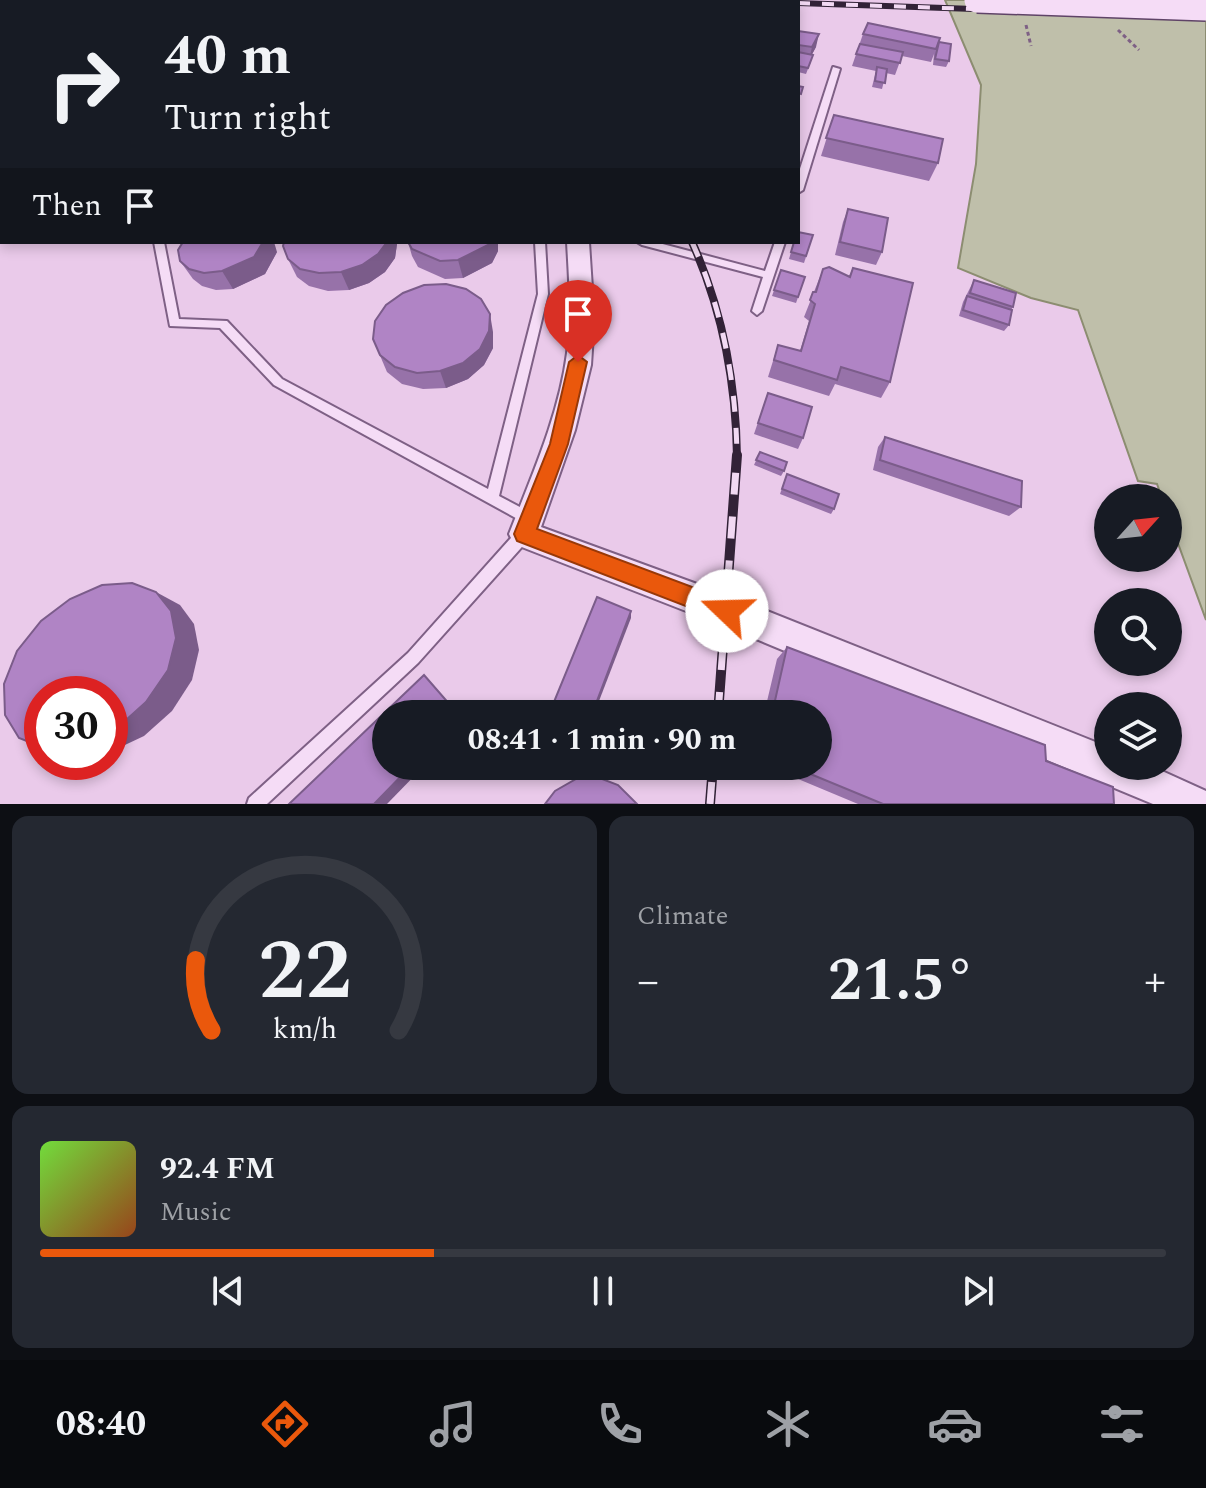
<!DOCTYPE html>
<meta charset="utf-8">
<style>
body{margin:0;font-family:Spectral,serif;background:#242831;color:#f1f3f6;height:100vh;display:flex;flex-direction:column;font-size:30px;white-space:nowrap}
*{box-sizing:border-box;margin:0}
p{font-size:26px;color:#9ea1a6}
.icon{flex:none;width:44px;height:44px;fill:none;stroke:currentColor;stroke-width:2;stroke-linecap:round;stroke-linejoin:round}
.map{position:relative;height:804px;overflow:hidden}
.side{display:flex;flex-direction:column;gap:12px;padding:12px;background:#0d0f14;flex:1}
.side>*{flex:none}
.banner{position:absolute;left:0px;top:0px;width:800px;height:244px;box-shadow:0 4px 12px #0003;background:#171b24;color:#f1f3f6;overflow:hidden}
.needle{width:52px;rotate:63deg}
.tools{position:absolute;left:1094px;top:484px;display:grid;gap:16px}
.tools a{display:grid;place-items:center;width:88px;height:88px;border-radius:50%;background:#171b24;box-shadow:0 4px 12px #0003;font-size:40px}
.speed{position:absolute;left:24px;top:676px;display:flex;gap:16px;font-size:40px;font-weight:700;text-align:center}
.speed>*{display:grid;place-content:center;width:104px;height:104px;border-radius:50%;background:#171b24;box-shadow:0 4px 12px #0003;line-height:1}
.speed .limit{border:12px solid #d22;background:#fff;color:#111}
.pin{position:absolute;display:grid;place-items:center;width:68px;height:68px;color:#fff;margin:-82px -34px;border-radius:50% 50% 50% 0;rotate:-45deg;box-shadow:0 0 8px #0007}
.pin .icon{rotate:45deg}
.me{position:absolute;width:88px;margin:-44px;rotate:291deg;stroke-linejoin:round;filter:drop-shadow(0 0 6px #0008)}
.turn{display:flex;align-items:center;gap:28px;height:168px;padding:0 32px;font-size:36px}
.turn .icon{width:104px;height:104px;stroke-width:2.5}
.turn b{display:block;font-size:56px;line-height:68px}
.then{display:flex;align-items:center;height:76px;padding:0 32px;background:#0003;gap:16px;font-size:30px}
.big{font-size:60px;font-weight:700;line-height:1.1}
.side .widget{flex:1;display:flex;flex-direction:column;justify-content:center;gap:12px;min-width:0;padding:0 28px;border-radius:16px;background:#242831}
.side .dial{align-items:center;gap:0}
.dial svg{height:208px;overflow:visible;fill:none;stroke:#363941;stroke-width:7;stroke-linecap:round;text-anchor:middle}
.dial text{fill:#f1f3f6;stroke:none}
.song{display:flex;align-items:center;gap:24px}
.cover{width:96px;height:96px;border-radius:12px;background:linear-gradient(135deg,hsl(100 70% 55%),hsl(20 70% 35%))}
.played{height:8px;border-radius:4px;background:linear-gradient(90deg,#ea580c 35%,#363941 35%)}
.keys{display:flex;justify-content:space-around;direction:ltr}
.heat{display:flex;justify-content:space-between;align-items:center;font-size:44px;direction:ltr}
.side .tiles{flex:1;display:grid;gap:12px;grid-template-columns:1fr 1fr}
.widget:last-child{grid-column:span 2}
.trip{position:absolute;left:372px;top:700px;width:460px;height:80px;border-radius:40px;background:#171b24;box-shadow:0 4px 12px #0003;font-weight:700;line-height:80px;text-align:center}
.menu{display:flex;height:128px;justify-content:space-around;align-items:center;background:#090b0e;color:#9ea1a6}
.menu .icon{width:56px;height:56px}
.menu .on{color:#ea580c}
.menu b{font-size:36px;color:#f1f3f6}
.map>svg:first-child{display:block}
.water{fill:#bfbfaa;stroke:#8c8d71;stroke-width:2}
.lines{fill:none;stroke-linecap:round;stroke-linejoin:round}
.lane-casing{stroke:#7e6085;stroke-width:4}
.street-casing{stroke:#7e6085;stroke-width:4}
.path{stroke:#7e6085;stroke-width:3;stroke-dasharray:4 3;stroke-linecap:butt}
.lane{fill:#f5dcf6;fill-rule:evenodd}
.street{fill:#f5dcf6;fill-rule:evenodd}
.rail-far2-casing{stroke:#322237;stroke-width:6}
.rail-far1-casing{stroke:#322237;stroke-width:8}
.rail-casing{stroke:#322237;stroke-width:10}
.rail-far2{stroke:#f2d9f3;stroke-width:4;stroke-dasharray:12;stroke-linecap:butt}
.rail-far1{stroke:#f2d9f3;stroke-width:5;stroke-dasharray:16;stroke-linecap:butt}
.rail{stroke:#f2d9f3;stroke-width:7;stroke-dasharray:22;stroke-linecap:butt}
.secondary-bridge-casing{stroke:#5f4367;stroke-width:28;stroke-linecap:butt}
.secondary-bridge{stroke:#f5dcf6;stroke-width:25}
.wall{fill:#9772a9}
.shaded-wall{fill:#7b5c8a}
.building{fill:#b084c5;stroke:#7b5c8a;stroke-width:2}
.route{fill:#ea580c;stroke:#983908;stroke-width:2}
</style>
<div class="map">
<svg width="1206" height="804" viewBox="0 0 1206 804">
<rect width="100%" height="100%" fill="#eacaea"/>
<polygon class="water" points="945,0 1206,0 1206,620 1168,516 1168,498 1162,498 1157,484 1138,481 1078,310 1031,298 958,268 976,164 981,85"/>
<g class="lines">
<g class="lane-casing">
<g id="lane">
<polygon points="833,67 840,69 803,190 798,193 798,175"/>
<polygon points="154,242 164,242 179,319 227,321 282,379 488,489 538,294 535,242 545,242 548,294 499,496 535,515 537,519 535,523 530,525 525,523 274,385 220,328 170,326"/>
<polygon points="637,242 655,242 765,271 775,242 785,242 762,311 757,315 752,311 763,277 642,245"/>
<polygon points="524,528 529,529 531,534 529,539 418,663 267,804 247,804 249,798 408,653 519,529"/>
</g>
</g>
<g class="street-casing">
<g id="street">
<rect x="0" y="164" width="2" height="12"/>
<path d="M567 242H589L594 319 591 365 575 430 541 527 727 595 1108 747V766H1151L1206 791V804H1153L727 627 514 544 509 534C532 475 559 415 567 353 572 316 569 279 567 242Z"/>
</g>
</g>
<g class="path">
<polyline points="1026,25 1031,46"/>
<polyline points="1118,30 1139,50"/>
</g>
<use href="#lane" class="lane"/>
<use href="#street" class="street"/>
<g class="rail-far2-casing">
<g id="rail-far2">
<polyline points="311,0 321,2"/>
<polyline points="709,0 770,2"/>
<polyline points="798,3 1206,17"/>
</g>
</g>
<g class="rail-far1-casing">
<path id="rail-far1" d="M692 242C723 311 736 382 737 457"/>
</g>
<g class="rail-casing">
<g id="rail">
<polyline points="718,714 737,455"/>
<polyline points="710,804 713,766"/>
</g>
</g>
<use href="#rail-far2" class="rail-far2"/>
<use href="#rail-far1" class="rail-far1"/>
<use href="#rail" class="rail"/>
<g class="secondary-bridge-casing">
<polyline id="secondary-bridge" points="977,0 1206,8"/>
</g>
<use href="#secondary-bridge" class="secondary-bridge"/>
</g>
<g class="wall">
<polygon points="798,30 816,47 812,54 813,55 811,61 806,74 798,72"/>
<polygon points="863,34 939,42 949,61 946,67 933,65 934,54 931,62 902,56 895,75 886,73 882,89 872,87 876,71 852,66"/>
<polygon points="834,115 938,163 929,181 821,156"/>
<polygon points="848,209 882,252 876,265 835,255 843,222"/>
<polygon points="813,235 804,263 789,259 791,252"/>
<polygon points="408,242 498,242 498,251 492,263 463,278 445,279 418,267 412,256"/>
<polygon points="397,244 395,258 385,272 369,283 349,290 328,291 309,286 297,277 288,259"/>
<polygon points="277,252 265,274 233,289 216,290 202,286 193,279 180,261"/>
<polygon points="853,268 890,382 881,398 835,384 829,396 768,377 778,345 800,351 809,321 804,317 823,269 849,276"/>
<polygon points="781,270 805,277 796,303 772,296"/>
<polygon points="974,280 1013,307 1011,310 1009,325 1004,331 959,316 963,302"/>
<polygon points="493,332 493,348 484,365 468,379 446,388 423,389 402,384 387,372 373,339"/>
<polygon points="768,393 803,438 798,449 754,434"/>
<polygon points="885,437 1021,507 1009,516 873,470 878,447"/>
<polygon points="760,452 784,471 781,476 754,465"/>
<polygon points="787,474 834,509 831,514 780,494"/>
<polygon points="787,647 1046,761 1114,804 858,804 767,766 818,766 818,714 764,714 777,659"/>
</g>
<g class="shaded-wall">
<polygon points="819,34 816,47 809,60 812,47"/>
<polygon points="263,242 274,242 277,252 265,274 233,289 222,271"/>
<polygon points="387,242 396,242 397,244 395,258 385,272 369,283 349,290 341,272"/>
<polygon points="490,242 498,242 498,251 492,263 463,278 458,260"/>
<polygon points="490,314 493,332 493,348 484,365 468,379 446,388 440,371"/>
<polygon points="156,592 180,605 194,624 199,650 192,680 172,711 144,736 110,752 110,732"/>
<polygon points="631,611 631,618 594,714 592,714"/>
<polygon points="411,766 424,766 387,804 374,804"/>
</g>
<g class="building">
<polygon points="868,23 940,38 936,49 863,34"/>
<polygon points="798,31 819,34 812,47 798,45"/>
<polygon points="939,42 951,44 949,61 935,59"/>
<polygon points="860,44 903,52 900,63 856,54"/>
<polygon points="798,52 813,55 808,68 798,66"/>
<polygon points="877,67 887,69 885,83 875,81"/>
<polygon points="798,86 803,87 801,94 798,93"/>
<polygon points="834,115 943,139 938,163 826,138"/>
<polygon points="848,209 888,218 882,252 840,242"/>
<polygon points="798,232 813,235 806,256 791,252 794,242 798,242"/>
<polygon points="183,242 263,242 254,257 222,271 204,273 189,269 180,261 178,250"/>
<polygon points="284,242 387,242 378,254 362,265 341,272 319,273 300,269 288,259 283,246"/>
<polygon points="408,242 490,242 488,245 458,260 440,261 412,249"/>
<polygon points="829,267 850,277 853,268 913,283 890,382 841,367 837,380 774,360 778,345 801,351 815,304 810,300 813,292 816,292 823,269"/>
<polygon points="781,270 805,277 798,297 774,290"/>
<polygon points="974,280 1016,293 1013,307 970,293"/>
<polygon points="446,284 466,289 481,299 490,314 489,331 480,349 463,363 440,371 417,373 395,367 380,355 373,339 375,321 386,305 403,293 424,285"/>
<polygon points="967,296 1012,310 1009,325 963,310"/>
<polygon points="768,393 812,407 803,438 758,423"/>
<polygon points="885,437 1022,481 1021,507 880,460"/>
<polygon points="760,452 787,462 784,471 756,460"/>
<polygon points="787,474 839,494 834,509 782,489"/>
<polygon points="132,583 156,592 171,611 176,638 168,670 146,702 116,729 110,732 110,694 42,694 42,747 19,738 5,715 4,684 17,651 41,621 70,599 102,585"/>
<polygon points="597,597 631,611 592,714 549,714"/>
<polygon points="787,647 1045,745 1046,761 1113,787 1114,804 883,804 791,766 818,766 818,714 772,714"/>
<polygon points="424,675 458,714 386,714 386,766 411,766 374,804 289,804"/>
<polygon points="597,777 618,785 637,804 545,804 555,791 576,779"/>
</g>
<polygon class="route" points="578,355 587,362 568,444 537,529 735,603 738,611 735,618 727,622 517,541 514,534 550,444 569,362"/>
</svg>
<div class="tools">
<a><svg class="needle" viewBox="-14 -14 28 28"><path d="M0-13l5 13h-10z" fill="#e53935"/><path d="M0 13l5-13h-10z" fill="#9ea1a6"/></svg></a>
<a><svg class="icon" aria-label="search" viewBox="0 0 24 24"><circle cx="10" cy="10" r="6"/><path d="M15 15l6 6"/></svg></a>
<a><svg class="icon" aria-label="layers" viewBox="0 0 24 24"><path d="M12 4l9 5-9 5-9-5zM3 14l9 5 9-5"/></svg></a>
</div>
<div class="speed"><div class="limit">30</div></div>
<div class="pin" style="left:578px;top:362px;background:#d93025"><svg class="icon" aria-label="arrive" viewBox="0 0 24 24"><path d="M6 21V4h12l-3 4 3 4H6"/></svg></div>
<svg class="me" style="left:727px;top:611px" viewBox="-20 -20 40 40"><circle r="19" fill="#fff"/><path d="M0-13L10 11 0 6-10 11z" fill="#ea580c"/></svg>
<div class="trip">08:41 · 1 min · 90 m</div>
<div class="banner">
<div class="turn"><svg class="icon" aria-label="right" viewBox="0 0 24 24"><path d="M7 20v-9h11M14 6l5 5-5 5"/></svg><div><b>40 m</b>Turn right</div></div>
<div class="then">Then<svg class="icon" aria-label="arrive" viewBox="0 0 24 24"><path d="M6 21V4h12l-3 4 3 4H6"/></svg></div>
</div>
</div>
<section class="side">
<div class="tiles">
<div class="widget dial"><svg viewBox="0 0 100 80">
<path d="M14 69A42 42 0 1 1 86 69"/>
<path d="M14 69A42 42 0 0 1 8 42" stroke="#ea580c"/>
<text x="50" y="56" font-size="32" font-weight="700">22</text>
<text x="50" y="72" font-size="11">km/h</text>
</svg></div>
<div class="widget"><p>Climate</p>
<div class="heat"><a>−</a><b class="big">21.5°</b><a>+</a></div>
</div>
<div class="widget">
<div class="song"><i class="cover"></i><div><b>92.4 FM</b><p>Music</p></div></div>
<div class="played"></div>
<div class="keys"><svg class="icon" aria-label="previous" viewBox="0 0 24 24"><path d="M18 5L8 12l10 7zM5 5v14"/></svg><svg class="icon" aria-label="pause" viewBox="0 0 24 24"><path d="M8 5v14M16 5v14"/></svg><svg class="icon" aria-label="next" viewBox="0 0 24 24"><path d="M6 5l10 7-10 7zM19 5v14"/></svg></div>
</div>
</div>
</section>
<nav class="menu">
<b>08:40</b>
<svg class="icon on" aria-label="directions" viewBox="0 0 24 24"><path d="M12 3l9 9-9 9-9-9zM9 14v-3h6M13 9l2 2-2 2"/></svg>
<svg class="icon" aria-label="music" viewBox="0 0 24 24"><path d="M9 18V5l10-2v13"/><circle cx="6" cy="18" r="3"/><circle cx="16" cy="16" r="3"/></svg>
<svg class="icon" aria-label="phone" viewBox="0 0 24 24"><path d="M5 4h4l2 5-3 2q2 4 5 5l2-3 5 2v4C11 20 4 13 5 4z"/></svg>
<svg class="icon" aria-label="climate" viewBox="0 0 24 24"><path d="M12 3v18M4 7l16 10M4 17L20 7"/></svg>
<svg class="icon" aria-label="car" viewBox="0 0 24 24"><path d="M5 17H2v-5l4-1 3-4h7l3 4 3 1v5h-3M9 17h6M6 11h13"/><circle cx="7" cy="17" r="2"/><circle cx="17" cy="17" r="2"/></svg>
<svg class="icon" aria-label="filters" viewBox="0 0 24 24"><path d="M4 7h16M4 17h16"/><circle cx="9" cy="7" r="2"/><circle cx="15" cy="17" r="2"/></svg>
</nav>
